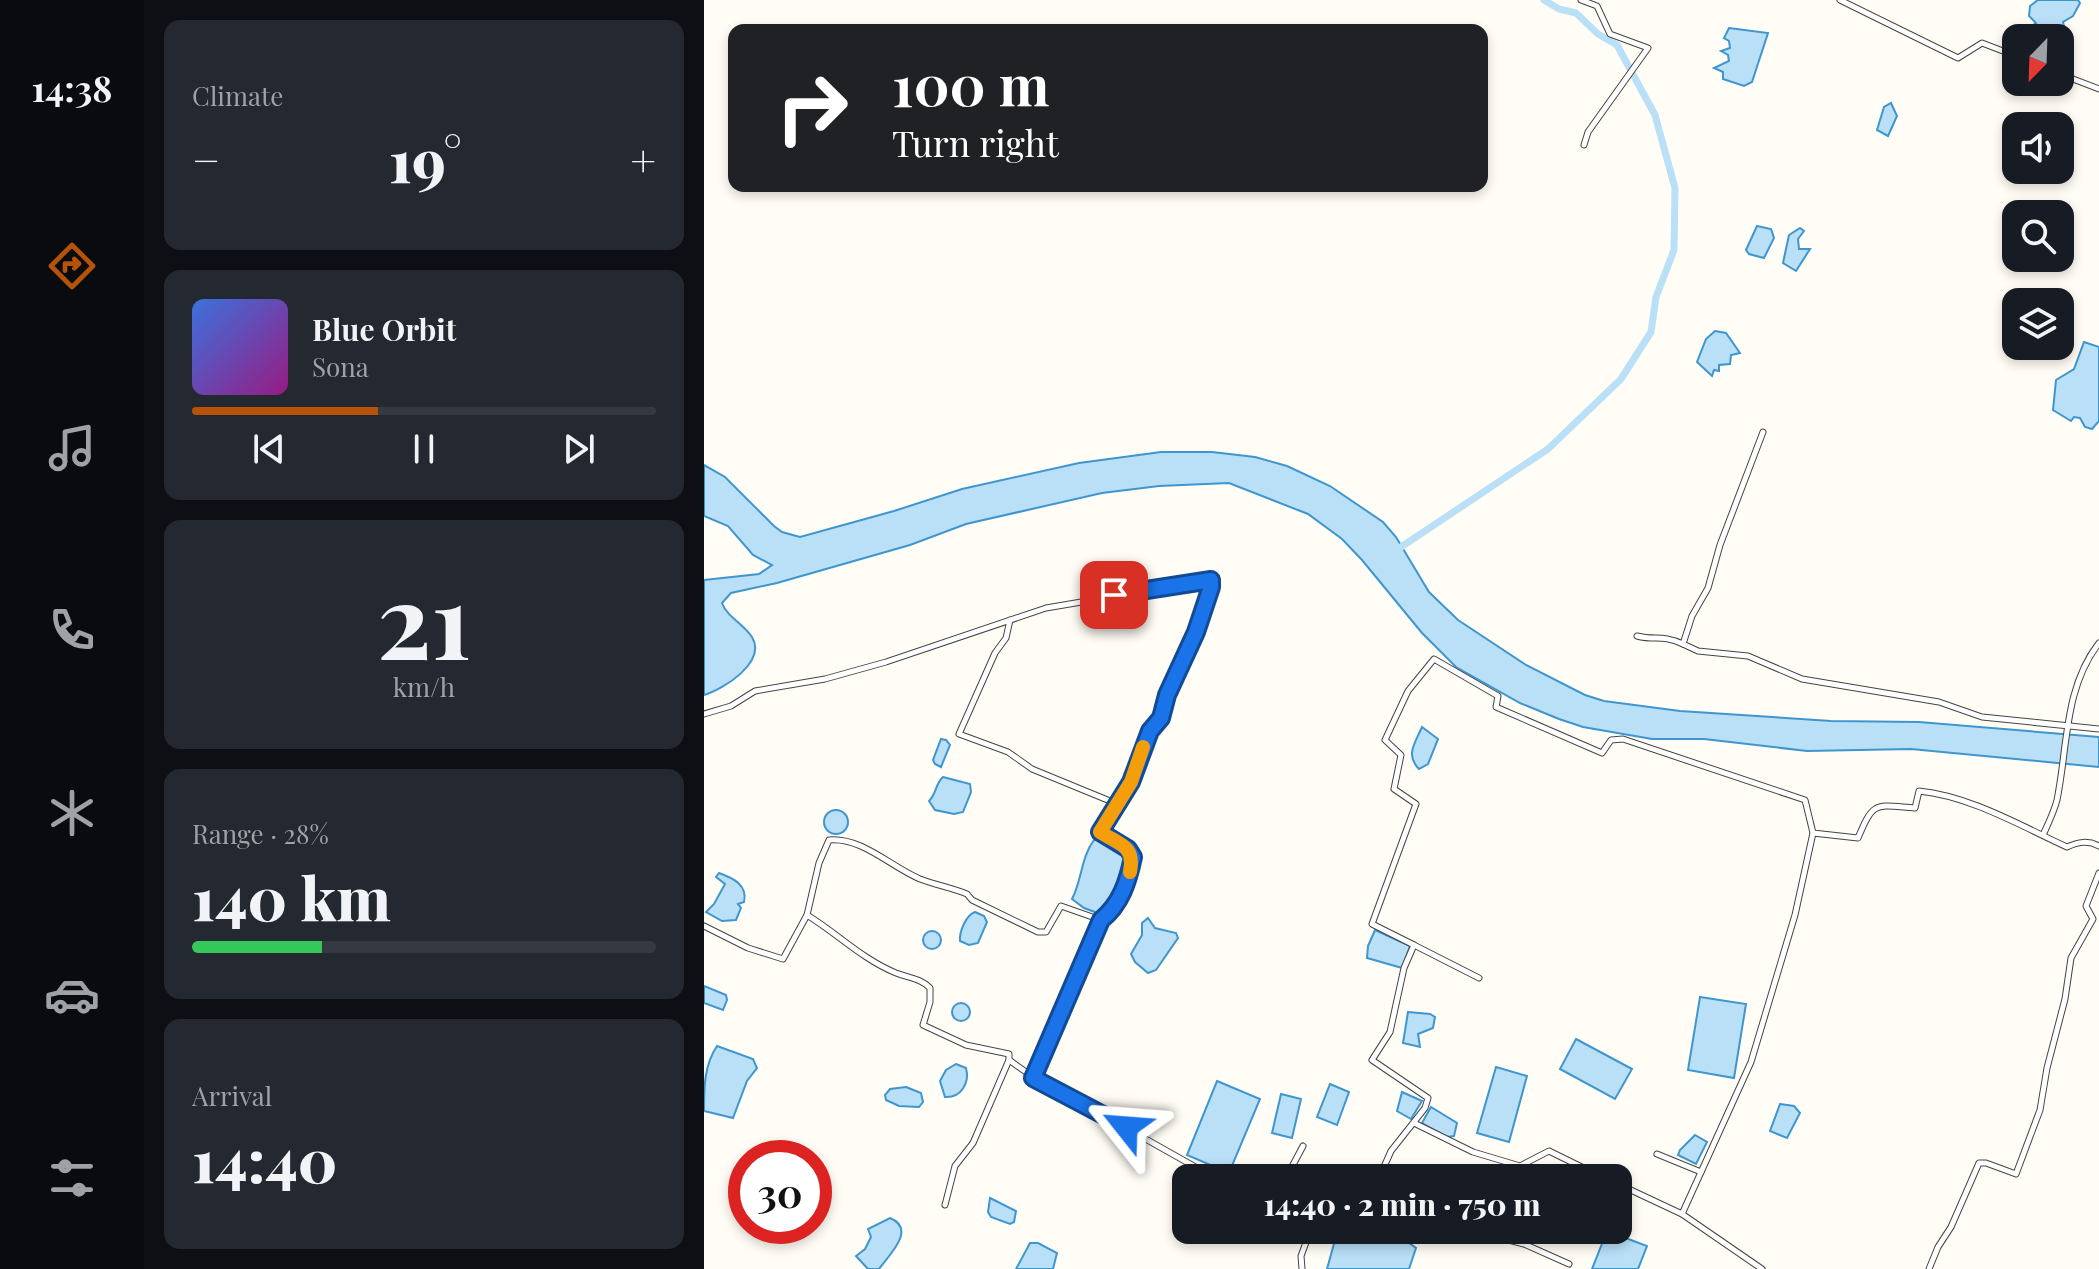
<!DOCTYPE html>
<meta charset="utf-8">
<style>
body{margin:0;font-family:"Playfair Display",serif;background:#242831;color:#f1f3f6;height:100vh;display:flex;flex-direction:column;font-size:30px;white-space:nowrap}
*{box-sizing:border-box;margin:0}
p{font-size:26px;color:#9ea1a6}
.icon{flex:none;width:44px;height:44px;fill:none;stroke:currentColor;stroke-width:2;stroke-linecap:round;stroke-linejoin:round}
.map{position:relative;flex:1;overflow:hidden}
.details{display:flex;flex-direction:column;gap:20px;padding:20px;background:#0d0f14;width:560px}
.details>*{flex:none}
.top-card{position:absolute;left:24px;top:24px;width:760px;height:168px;border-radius:16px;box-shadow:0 4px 12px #0003;background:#202124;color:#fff;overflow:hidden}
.needle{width:52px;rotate:203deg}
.controls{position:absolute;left:1298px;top:24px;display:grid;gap:16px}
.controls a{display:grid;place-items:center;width:72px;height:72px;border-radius:16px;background:#171b24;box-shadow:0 4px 12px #0003;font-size:40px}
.speed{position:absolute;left:24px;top:1140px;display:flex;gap:16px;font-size:40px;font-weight:700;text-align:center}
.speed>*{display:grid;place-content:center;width:104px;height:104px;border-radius:50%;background:#171b24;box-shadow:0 4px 12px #0003;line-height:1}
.speed .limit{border:12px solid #d22;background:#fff;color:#111}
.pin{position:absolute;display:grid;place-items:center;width:68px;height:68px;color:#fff;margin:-34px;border-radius:16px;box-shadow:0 4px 12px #0006}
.me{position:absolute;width:88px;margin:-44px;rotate:298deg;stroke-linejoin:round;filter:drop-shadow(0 0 6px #0008)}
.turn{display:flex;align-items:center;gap:28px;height:168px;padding:0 32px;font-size:36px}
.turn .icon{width:104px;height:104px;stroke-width:2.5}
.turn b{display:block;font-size:56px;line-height:68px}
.big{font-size:60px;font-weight:800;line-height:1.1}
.details .card{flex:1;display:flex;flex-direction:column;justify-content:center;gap:12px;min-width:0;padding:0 28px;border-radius:16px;background:#242831}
.details .dial{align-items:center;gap:0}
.dial b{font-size:104px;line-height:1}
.song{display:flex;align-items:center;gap:24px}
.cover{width:96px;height:96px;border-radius:12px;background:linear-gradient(135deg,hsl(220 70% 55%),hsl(310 70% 35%))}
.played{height:8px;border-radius:4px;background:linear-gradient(90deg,#b45309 40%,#363941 40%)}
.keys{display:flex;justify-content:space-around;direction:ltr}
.heat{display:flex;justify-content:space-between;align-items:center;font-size:44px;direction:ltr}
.charge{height:12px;border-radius:6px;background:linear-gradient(90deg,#34c759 28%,#363941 0)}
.trip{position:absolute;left:468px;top:1164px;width:460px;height:80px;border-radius:16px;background:#171b24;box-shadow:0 4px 12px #0003;font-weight:800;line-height:80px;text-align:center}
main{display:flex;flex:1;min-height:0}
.dock{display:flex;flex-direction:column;width:144px;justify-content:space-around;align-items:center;background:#090b0e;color:#9ea1a6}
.dock .icon{width:56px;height:56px}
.dock .selected{color:#b45309}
.dock b{font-size:36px;color:#f1f3f6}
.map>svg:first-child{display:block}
.water{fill:#b9e0f7;stroke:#3f96cf;stroke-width:2}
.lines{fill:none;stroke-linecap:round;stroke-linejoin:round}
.canal{stroke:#b9e0f7;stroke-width:7}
.street-casing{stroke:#444;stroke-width:7}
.street{stroke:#fff;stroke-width:5}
.route-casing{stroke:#114b97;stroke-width:20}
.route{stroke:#1a73e8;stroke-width:14}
.slow{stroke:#f59e0b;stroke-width:14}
</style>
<main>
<nav class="dock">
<b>14:38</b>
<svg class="icon selected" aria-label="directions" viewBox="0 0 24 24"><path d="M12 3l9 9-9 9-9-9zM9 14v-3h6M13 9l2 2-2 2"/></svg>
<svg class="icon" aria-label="music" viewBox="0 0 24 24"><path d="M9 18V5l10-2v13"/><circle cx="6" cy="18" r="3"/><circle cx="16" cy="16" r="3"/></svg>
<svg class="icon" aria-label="phone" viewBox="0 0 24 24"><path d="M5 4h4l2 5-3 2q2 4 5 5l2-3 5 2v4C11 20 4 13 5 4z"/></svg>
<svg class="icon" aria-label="climate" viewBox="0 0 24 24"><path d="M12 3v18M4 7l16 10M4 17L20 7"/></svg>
<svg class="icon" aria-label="car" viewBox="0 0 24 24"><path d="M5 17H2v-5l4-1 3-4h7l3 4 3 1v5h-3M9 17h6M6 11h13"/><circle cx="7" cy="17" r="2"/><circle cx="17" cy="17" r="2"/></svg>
<svg class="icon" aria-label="filters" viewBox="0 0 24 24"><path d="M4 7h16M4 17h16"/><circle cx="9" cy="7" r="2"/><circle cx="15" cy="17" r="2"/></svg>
</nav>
<section class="details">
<div class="card"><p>Climate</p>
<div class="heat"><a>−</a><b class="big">19°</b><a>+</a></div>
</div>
<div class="card">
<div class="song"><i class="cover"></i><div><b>Blue Orbit</b><p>Sona</p></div></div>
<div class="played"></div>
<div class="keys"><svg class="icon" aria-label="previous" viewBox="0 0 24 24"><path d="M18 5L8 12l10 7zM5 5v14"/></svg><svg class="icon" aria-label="pause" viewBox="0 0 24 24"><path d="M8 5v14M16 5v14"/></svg><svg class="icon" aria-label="next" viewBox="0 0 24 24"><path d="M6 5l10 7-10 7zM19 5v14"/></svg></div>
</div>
<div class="card dial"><b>21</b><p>km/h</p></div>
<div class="card"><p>Range · 28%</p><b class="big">140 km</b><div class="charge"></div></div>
<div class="card"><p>Arrival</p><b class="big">14:40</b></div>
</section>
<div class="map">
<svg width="1395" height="1269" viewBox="0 0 1395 1269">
<rect width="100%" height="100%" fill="#fffdf5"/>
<g class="water">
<polygon points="1334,0 1374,0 1376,3 1369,16 1359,22 1361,30 1356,39 1319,32 1332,23 1325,16 1326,6"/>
<polygon points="1025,28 1064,33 1048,82 1040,86 1019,79 1019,72 1010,68 1025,61 1024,55 1017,51 1026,48 1025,41 1020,38"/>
<polygon points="1187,103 1193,116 1184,136 1173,130 1180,107"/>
<polygon points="1053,226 1067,229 1070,238 1060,258 1045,254 1042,250"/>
<polygon points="1096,228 1100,231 1094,239 1095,249 1106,249 1092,271 1079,263 1085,235"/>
<polygon points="1011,331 1022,333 1036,353 1027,355 1026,364 1015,365 1015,371 1010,370 1008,376 993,362 1002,339"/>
<polygon points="1380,342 1395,347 1395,421 1388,429 1381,427 1376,418 1370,417 1367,421 1349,410 1352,380 1370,369"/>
<path d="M457 452H508L551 457 583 466 626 486 679 522 692 537 725 592 754 620 822 665 881 695 900 701 976 711 1127 721 1215 722 1395 737V767L1207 749 1103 751 1000 739H948L879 727 855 719 816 703 752 667 718 633 658 560 638 539 604 514 525 483 455 486 398 493 262 524 206 545 73 583 27 593 18 603C23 617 40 624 48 637 63 662 20 689 0 695V580L55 574 68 565 49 555 24 526 0 516V465L21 477 70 526 78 532 96 537 190 511 258 489 375 463Z"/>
<path d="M718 727 734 739 724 764 715 769C701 755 711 743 718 727Z"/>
<polygon points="237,739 242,740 246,745 237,767 231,764 229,760"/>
<path d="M239 777 266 784 267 792 259 812 250 814 231 810 225 801C233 793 231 784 239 777Z"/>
<circle cx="132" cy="822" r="12"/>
<path d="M390 840H400L425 852C424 874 415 900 399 915L380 908 368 899C378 880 377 857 390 840Z"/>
<path d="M15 873C29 878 44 885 40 902L34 904 37 908 32 920 18 921 2 912 10 904 21 884 12 877Z"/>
<path d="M271 912 280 916 283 922 274 943 265 945 256 941C255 932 262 915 271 912Z"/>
<polygon points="444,918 451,928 472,933 474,938 452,970 444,973 431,962 427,954 438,935 438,923"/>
<polygon points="671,930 706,946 698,968 663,958 664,946"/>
<circle cx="228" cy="940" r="9"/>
<polygon points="0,986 22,995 23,1000 19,1010 0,1003"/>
<polygon points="996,997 1042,1004 1030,1078 984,1070"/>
<circle cx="257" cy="1012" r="9"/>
<polygon points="704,1012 726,1014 731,1017 729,1028 714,1034 716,1047 699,1043"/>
<polygon points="872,1039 928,1069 911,1099 856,1069"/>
<path d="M13 1046 49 1059 53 1068 43 1081 29 1118 0 1111C0 1088 0 1065 13 1046Z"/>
<path d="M252 1064 262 1068C266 1083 257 1098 241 1097L236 1081 242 1070Z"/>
<polygon points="792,1067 823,1076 805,1142 773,1133"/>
<polygon points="513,1081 556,1099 525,1173 483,1155"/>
<polygon points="626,1084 645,1092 633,1125 613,1117"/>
<polygon points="202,1087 217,1093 219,1102 215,1107 195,1106 182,1100 181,1095 186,1089"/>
<polygon points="698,1092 718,1101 707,1119 693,1111"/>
<polygon points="577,1094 597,1099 588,1138 568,1133"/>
<polygon points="1076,1104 1090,1106 1096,1113 1083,1138 1066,1131"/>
<polygon points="727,1107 753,1123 750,1136 743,1137 718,1123"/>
<polygon points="991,1135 1003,1142 992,1164 974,1155 976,1150"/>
<polygon points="286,1198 312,1211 310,1222 306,1224 287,1217 284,1212"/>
<path d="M186 1218C213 1229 185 1255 175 1269H164L152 1256 161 1249 167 1237 164 1229Z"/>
<polygon points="645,1230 687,1230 712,1248 705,1269 623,1269 631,1240"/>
<polygon points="903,1231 943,1246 934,1269 888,1269"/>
<polygon points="326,1243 334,1243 353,1253 349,1269 312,1269"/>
</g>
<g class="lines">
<polyline class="canal" points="691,551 844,449 917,379 947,332 952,297 970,250 971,188 951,115 913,45 894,34 872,13 855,9 840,0"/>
<g class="street-casing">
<g id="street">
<polyline points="877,0 893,6 906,34 944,48 884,132 880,145"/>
<polyline points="1136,0 1254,58 1278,43 1312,56"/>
<polyline points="1356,74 1395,89"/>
<polyline points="1059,432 1016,545 1004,588 988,616 979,644 994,651 1044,656 1098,679 1235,702 1278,717 1395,729"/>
<path d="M306 620 302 638 291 653 255 734 304 752 328 769 406 801 410 807 396 832 424 849 429 857C424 881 417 904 397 920L329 1078"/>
<path d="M933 636C952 641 957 634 979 644"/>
<polyline points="0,714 27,706 51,691 121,679 182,662 342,608 507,580 507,587 492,632 463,695 457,718 446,731 427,782 410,807"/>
<path d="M1339 835C1344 824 1350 812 1353 800 1364 746 1360 688 1395 643"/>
<path d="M103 915 115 863 125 840C158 837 187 867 216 879 232 885 248 888 263 894L268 900 334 932H342L357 906 397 920"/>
<path d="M0 926 44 948 79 959 103 915C134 934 158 959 192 973 205 978 216 978 226 988V1002L219 1025 262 1045 305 1054V1060"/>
<polyline points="710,945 775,978"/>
<polyline points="710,1123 769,1152 816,1166 845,1151 900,1178"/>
<polyline points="953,1154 997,1172"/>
<polyline points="582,1178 599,1146"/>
<path d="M675 1178 687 1151 721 1108 724 1098 668 1060 686 1032 700 968 710 945 668 924 712 804 690 789 697 755 681 740 704 691 730 659 794 696 792 707 898 753 907 740 919 739 1101 800 1109 833 1154 838C1170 800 1171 805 1211 808L1215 791C1266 796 1317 826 1363 847 1374 842 1384 840 1395 846"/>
<polyline points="914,1184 978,1214"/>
<polyline points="241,1205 251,1166 269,1143 305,1060 346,1089 399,1115 511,1178"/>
<polyline points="587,1230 604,1237 597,1256 598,1269"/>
<polyline points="701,1230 725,1237 742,1230"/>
<polyline points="767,1230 820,1244 865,1264"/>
<polyline points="604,1237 626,1233 630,1230"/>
<polyline points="1058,1269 978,1214 1047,1062 1091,915 1109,833"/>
<polyline points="1225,1269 1234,1247 1247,1227 1275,1163 1282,1163 1312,1174 1336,1110 1343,1068 1361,999 1367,958 1389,919 1382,906 1395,873"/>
</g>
</g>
<use href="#street" class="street"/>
</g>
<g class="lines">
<g class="route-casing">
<path id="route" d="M410 595 507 580V587L492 632 463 695 457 718 446 731 427 782 396 832 424 849 429 857C424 881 417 904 397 920L329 1078 422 1127"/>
</g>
<use href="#route" class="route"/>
<path class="slow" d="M426 872C431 845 416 845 396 832L427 782 439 747"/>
</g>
</svg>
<div class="controls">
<a><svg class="needle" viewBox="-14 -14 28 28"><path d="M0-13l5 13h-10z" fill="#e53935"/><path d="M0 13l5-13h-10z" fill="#9ea1a6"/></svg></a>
<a><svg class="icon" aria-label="sound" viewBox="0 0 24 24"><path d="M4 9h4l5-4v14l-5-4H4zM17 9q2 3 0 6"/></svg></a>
<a><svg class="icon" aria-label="search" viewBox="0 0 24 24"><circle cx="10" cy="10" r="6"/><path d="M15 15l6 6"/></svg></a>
<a><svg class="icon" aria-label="layers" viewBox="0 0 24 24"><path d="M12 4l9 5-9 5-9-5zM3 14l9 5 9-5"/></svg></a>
</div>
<div class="speed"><div class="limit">30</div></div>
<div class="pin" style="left:410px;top:595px;background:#d93025"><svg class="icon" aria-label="arrive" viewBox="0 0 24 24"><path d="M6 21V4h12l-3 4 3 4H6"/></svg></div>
<svg class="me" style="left:422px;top:1127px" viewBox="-20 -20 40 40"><path d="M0-17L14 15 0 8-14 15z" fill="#1a73e8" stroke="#fff" stroke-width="4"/></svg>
<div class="trip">14:40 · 2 min · 750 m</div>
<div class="top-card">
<div class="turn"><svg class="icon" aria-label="right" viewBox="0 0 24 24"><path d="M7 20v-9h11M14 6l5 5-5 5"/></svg><div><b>100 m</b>Turn right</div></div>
</div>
</div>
</main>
